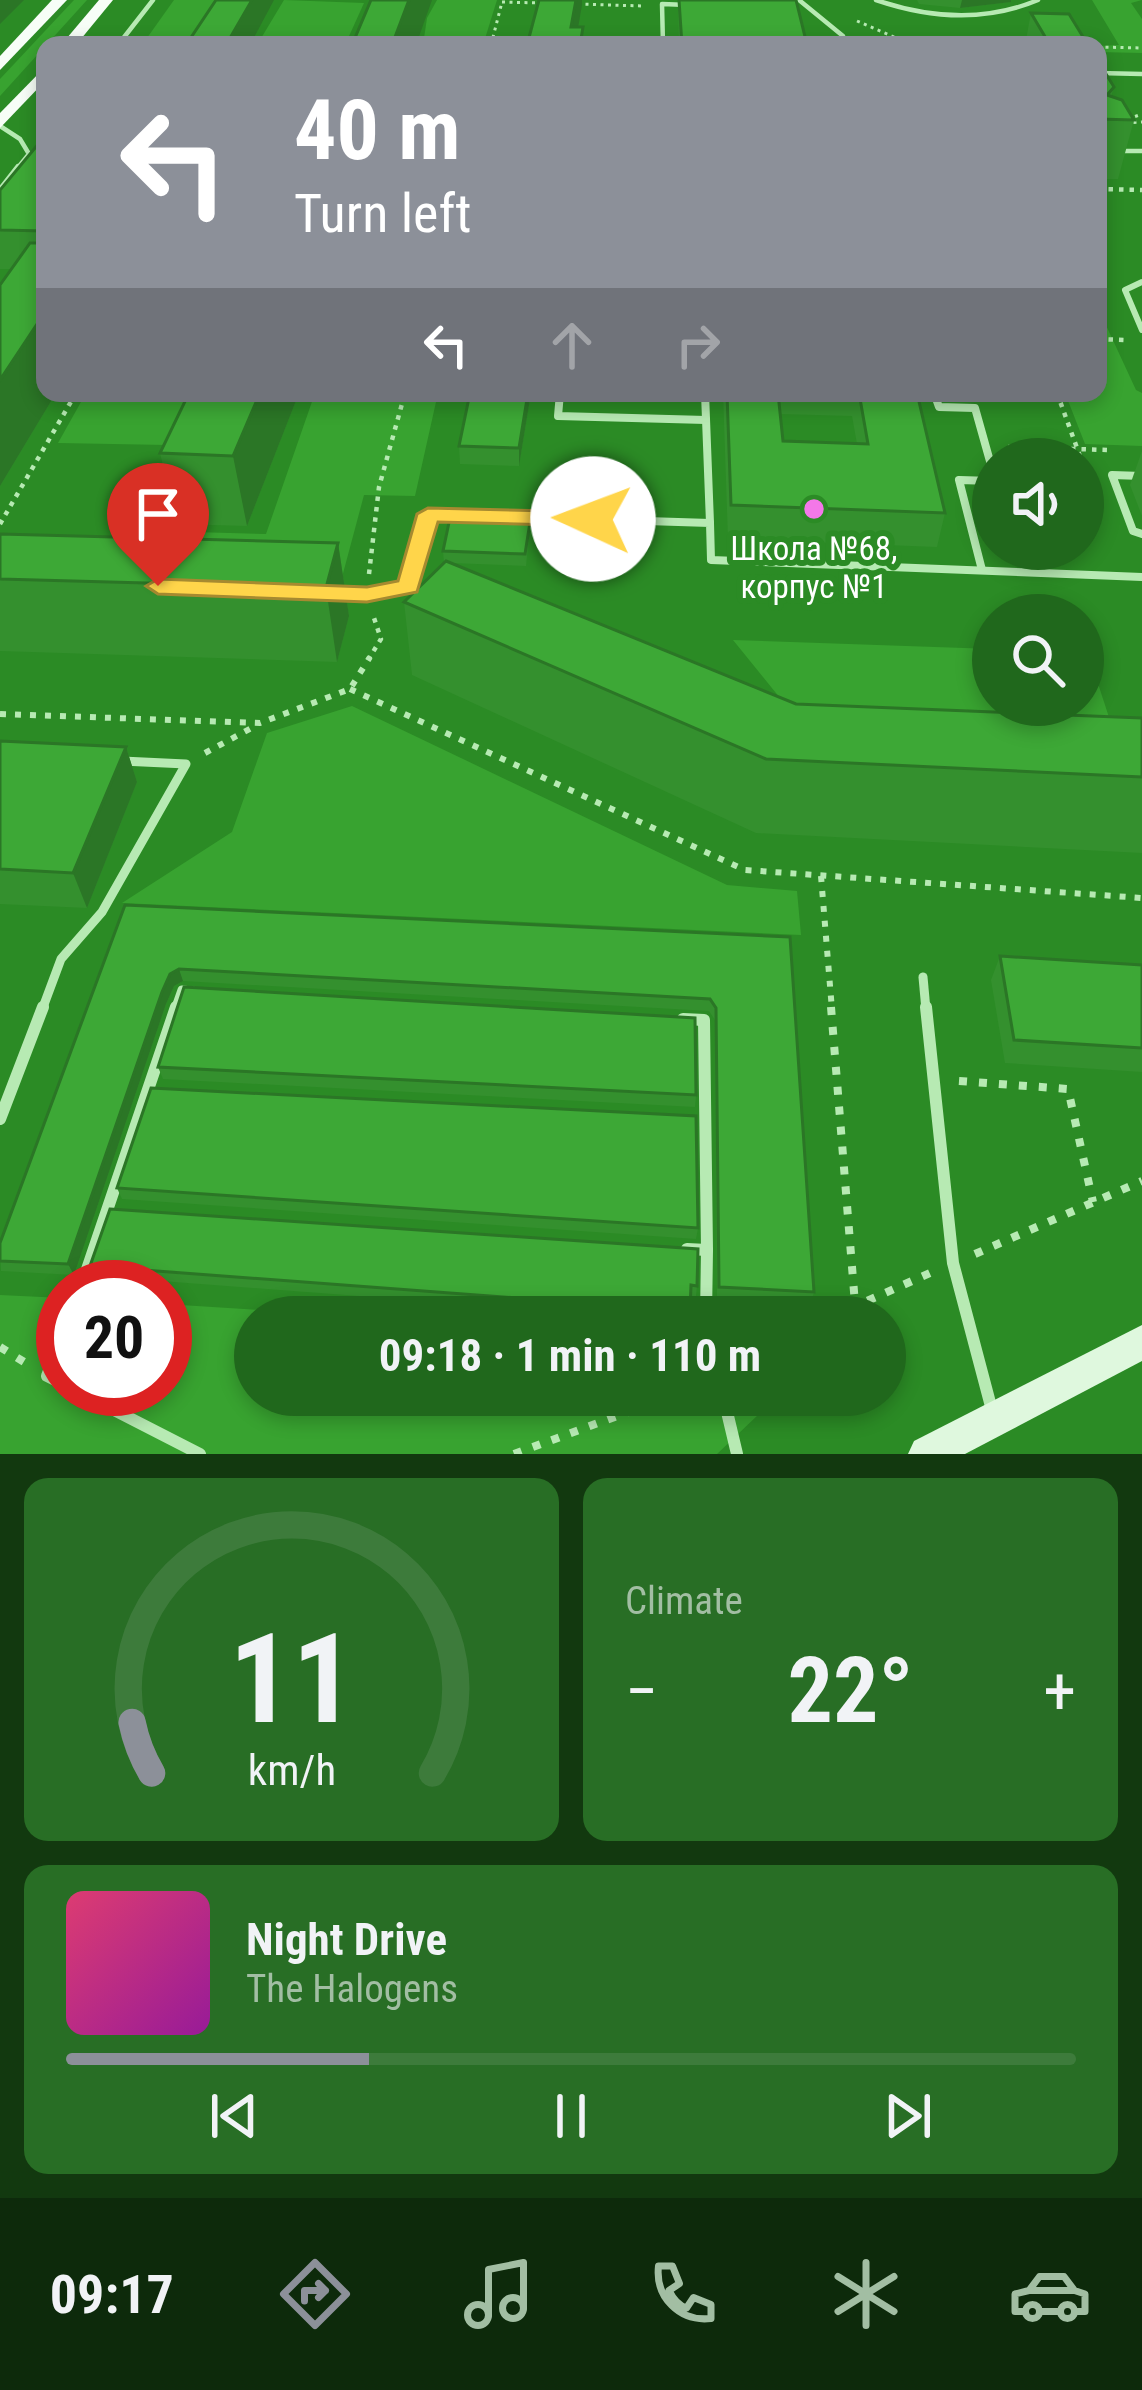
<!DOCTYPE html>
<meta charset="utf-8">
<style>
body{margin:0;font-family:"Roboto Condensed",sans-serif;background:#286e25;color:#f1f3f6;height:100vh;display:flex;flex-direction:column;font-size:45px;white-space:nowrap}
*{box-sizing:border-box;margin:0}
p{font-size:39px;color:#a2bea3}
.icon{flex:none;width:66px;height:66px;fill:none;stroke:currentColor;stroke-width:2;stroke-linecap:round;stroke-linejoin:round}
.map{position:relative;height:1454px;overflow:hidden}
.panel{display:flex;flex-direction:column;gap:24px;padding:24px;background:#12390f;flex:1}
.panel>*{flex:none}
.banner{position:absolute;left:36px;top:36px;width:1071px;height:366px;border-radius:24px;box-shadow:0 6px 18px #0003;background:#8c9099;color:#fff;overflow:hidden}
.buttons{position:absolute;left:972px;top:438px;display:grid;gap:24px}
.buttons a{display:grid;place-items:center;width:132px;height:132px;border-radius:50%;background:#20681c;box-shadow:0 6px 18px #0003;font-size:60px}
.speed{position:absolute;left:36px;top:1260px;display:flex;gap:24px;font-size:60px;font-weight:700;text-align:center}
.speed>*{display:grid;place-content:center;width:156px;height:156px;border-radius:50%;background:#20681c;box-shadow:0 6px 18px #0003;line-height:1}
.speed .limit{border:18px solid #d22;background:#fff;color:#111}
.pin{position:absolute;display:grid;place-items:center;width:102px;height:102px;color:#fff;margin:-123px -51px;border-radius:50% 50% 50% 0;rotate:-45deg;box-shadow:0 0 12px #0007}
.pin .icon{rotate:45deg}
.me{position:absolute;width:132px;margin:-66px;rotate:272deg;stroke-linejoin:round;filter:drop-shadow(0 0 9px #0008)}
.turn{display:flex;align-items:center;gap:42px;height:252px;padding:0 60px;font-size:54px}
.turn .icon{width:156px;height:156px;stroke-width:2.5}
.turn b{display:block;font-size:84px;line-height:102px}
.lanes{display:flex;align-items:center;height:114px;padding:0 60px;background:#0003;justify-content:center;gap:60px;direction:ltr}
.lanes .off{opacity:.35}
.big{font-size:90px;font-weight:700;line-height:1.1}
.panel .widget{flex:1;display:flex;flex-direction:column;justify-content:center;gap:18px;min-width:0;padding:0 42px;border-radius:24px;background:#286e25}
.panel .dial{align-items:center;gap:0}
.dial svg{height:312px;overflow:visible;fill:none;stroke:#3d7b3b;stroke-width:7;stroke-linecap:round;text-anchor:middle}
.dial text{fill:#f1f3f6;stroke:none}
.song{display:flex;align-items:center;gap:36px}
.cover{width:144px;height:144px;border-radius:18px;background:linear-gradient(135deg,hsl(340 70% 55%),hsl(300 70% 35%))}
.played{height:12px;border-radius:6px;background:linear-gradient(90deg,#8c9099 30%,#3d7b3b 30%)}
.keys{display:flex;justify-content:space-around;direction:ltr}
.heat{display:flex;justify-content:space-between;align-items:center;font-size:66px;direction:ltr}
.panel .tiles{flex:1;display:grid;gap:24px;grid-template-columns:1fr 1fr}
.widget:last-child{grid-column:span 2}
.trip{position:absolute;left:234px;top:1296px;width:672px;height:120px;border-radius:60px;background:#20681c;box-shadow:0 6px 18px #0003;font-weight:700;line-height:120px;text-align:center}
.dock{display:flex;height:192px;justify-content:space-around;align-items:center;background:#0d2a0b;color:#a2bea3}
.dock .icon{width:84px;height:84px}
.dock .selected{color:#8c9099}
.dock b{font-size:54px;color:#f1f3f6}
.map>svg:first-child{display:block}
.green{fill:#38a330}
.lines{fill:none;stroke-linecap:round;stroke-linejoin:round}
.path-far3{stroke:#b7eab3;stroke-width:3;stroke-dasharray:3 4.5;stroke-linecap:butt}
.path-far2{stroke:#b7eab3;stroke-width:4.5;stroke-dasharray:4.5 6;stroke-linecap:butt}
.path-far1{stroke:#b7eab3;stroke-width:6;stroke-dasharray:6 9;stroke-linecap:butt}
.path{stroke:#b7eab3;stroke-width:8;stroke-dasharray:8 12;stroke-linecap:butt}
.lane-far4{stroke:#b7eab3;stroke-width:4.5}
.lane-far3{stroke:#b7eab3;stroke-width:6}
.lane-far2{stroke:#b7eab3;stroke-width:8}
.lane-far1{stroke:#b7eab3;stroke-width:9}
.lane{stroke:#b7eab3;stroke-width:12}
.secondary{fill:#dff8de;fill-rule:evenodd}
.primary{fill:#f7fef7;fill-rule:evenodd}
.wall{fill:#34902e;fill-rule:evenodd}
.shaded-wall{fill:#2b7626}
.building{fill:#3da836;stroke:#2b7626;stroke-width:3}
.route{fill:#ffd54a;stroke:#a68a30;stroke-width:3}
.poi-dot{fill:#f478e8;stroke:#2b8b25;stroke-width:4.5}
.labels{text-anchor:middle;stroke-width:12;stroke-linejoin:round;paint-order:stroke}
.poi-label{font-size:33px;fill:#fff;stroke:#2b8b25}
</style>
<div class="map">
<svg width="1142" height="1454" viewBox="0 0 1142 1454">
<rect width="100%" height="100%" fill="#2b8b25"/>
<g class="green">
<polygon points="74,0 87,0 0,96 0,79"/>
<polygon points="174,0 223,0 190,45 142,45"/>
<polygon points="284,0 364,3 345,45 257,45"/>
<polygon points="437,0 497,0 483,45 423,45 427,18"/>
<polygon points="1092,0 1142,0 1131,3 1142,19 1142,53 1098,52 1098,46 1119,45"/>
<polygon points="1098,308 1136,390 1142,393 1142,446 1085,444 1065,393 1098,393"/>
<polygon points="86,393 191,393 167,445 58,443"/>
<polygon points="315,393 438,393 415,496 364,495 341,581 139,575 158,531 266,534"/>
<polygon points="733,640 993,649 993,705 1083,705 1083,653 1088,653 1122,757 818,745"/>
<polygon points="352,706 727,885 797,891 801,935 122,903 232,832 267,733"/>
<polygon points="0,1295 63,1298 63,1389 165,1389 165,1304 374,1317 255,1317 255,1395 779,1395 717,1454 0,1454"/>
</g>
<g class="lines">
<g class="path-far3">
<polyline points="502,2 541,3"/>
<polyline points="578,4 643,6"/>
<polyline points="857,21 912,45 930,45"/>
<polyline points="491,45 502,2"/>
<polyline points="1098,47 1142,48"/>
<polyline points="1128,119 1142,114"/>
<polyline points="1126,123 1142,122"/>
</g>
<g class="path-far2">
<polyline points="1098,189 1142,190"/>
<polyline points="1098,339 1124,340"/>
<polyline points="1057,393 1081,459"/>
<polyline points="1008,447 1108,450"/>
<polyline points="0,524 76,393"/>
<polyline points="369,574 379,487 405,393"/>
<polyline points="368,660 381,639 373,615"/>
</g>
<g class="path-far1">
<polyline points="350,689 745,870 1142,898"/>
<polyline points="0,714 260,723 350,689 370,657"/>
<polyline points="205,753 257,725"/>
<polyline points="821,876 832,1010"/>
</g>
<g class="path">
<polyline points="831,1007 855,1304"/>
<polyline points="959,1081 1068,1089 1093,1202"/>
<polyline points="975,1254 1142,1181"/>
<polyline points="831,1317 930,1273"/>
<polyline points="0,1347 29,1365"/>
<polyline points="514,1454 674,1395"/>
</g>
<g class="lane-far4">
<polyline points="799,0 843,36 838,45"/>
<path d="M876 0C929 18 986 22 1038 0"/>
<polyline points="118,45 153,0"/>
<polyline points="663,45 662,4 688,5"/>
<polyline points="1098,73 1142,74"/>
<polyline points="0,126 20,139 29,154 16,170"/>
<polyline points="1098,151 1142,151"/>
</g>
<g class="lane-far3">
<polyline points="0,190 18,167"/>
<polyline points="1142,282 1125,290 1142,330"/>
</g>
<g class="lane-far2">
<polyline points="560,393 558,416 706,420"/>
<polyline points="705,393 710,523"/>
<polyline points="934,393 939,407 975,408 993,472"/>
<polyline points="1142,476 1112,475 1133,531 1142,534"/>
<polyline points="519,517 710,523 711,560 1142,577"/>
<polyline points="135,546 171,469"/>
<polyline points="982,570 959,480 993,481"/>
<polyline points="335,593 366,594 409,586 428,514 460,515"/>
</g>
<g class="lane-far1">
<polyline points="923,977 926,1010"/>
<polyline points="42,1010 61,959 102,912 186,764 122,761"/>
<polyline points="175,1010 182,990 193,991"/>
</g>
<g class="lane">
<polyline points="926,1007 953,1263 993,1414"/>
<polyline points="683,1019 704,1020 707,1250 687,1249"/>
<polyline points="0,1119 43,1007"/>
<polyline points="81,1287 176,1007"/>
<polyline points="706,1317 707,1250"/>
<polyline points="63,1335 47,1376 63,1384"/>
<polyline points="73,1389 200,1454"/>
<polyline points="723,1395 737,1454"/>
</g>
<polygon class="secondary" points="1142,1325 1142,1361 965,1454 908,1454 914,1441"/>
<g class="primary">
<polygon points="52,0 67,0 0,70 0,56"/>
<polygon points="99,0 113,0 76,45 61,45"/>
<polygon points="45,67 45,81 0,128 0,113"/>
</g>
</g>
<g class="wall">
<polygon points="678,0 796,0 807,45 679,45"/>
<polygon points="917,0 1011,0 1011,2 960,8 919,4"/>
<polygon points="1031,13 1088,45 1025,45"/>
<polygon points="1098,61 1114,87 1111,97 1134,120 1118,179 1098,179"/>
<polygon points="45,136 45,393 56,393 0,486 11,269 0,269 0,190"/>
<polygon points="189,393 299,393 247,526 177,524 160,453"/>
<polygon points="470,393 531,393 519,466 460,464 459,446"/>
<path d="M723 393H917L945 513 937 547 728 539ZM780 414 852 416 857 444 783 441Z"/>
<polygon points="1142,451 1142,516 1130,485"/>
<polygon points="531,516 526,566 451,563 796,704 1142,718 1142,853 756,833 412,675 404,602 444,563 443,551"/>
<polygon points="0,534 338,543 349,616 337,662 0,651"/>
<polygon points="0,741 126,747 137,782 87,908 0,904"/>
<polygon points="125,905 790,937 814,1292 811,1303 717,1298 715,1020 709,1011 183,981 174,986 166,1004 74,1275 1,1271 0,1243"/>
<polygon points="1000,956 1142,965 1142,1072 1005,1063 991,980"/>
<polygon points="158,1067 696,1095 695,1107 163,1079"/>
<polygon points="117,1188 698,1228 696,1239 122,1199"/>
<polygon points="90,1266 697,1286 696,1296 690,1296 689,1317 634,1317 96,1276"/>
</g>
<g class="shaded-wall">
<polygon points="0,0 24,0 0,24"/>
<polygon points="252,0 274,0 250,45 226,45"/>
<polygon points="409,0 432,0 416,45 392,45"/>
<polygon points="576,0 582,0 582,5 575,45 571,27"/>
<polygon points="962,0 1011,0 1011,2 960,8"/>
<polygon points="45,312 45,393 56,393 0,486 0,380"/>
<polygon points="260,393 299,393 247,526 233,456"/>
<polygon points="528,393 531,393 519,466 519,448"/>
<polygon points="338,543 349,616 337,662 326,588"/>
<polygon points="126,747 137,782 87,908 73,873"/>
<polygon points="179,969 183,981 174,986 166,1004 74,1275 68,1264 162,992 170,974"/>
</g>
<g class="building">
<polygon points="216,0 252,0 226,45 186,45"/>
<polygon points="371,0 409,0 392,45 352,45"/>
<polygon points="539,0 576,0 571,27 583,27 580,45 527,45"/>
<polygon points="679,0 796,0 807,45 682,45"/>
<polygon points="1031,13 1069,14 1088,45 1050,45"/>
<polygon points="397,43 440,44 396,45"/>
<polygon points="1098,61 1114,87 1107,95 1122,100 1134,120 1098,119"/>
<polygon points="45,136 45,231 0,230 0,190"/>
<polygon points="30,243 45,243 45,312 0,380 0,285"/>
<polygon points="189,393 260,393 233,456 160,453"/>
<polygon points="470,393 528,393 519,448 459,446"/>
<polygon points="727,393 778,393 783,441 868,444 859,393 917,393 945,513 731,505"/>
<polygon points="451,513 531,516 525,554 443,551"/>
<polygon points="0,534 338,543 326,588 0,579"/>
<polygon points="446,561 796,704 1142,718 1142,777 766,759 404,602"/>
<polygon points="0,741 126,747 73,873 0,869"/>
<polygon points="125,905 790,937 814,1292 719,1287 716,1008 710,999 179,969 170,974 162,992 68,1264 0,1261 0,1243"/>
<polygon points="1000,956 1142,965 1142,1048 1014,1040"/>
<polygon points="184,987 695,1018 696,1095 158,1067"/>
<polygon points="151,1088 696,1116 698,1228 117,1188"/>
<polygon points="110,1209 698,1249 697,1286 691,1285 690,1311 90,1266"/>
</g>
<polygon class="route" points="428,508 593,512 605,519 593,526 438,522 417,592 367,602 158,594 146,586 158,579 367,587 398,581 417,514"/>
<circle class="poi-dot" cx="814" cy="509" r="12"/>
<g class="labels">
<g class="poi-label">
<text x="814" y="560">Школа №68,<tspan x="814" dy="38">корпус №1</tspan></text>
</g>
</g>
</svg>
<div class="buttons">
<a><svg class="icon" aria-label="sound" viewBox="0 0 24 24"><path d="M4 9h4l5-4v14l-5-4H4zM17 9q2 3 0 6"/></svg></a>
<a><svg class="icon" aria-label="search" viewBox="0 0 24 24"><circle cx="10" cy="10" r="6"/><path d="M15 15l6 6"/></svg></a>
</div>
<div class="speed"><div class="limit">20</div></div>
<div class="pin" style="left:158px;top:586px;background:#d93025"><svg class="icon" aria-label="arrive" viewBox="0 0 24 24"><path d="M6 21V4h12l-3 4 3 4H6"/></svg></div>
<svg class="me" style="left:593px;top:519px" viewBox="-20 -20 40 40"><circle r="19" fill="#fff"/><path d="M0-13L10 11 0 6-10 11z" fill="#ffd54a"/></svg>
<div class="trip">09:18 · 1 min · 110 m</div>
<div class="banner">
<div class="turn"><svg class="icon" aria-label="left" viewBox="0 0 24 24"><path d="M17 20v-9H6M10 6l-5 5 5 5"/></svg><div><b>40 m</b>Turn left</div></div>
<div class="lanes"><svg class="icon" aria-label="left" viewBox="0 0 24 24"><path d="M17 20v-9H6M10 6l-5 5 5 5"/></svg><svg class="icon off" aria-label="ahead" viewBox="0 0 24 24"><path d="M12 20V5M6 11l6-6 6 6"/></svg><svg class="icon off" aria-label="right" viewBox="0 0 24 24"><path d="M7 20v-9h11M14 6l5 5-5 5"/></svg></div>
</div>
</div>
<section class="panel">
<div class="tiles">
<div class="widget dial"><svg viewBox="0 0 100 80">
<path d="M14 69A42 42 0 1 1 86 69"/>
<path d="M14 69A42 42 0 0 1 9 56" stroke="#8c9099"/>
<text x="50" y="56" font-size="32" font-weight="700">11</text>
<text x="50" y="72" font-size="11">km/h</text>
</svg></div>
<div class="widget"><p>Climate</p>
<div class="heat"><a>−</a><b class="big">22°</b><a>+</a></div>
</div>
<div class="widget">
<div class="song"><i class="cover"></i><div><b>Night Drive</b><p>The Halogens</p></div></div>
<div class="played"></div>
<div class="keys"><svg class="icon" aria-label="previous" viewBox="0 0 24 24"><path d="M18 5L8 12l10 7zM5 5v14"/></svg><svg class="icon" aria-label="pause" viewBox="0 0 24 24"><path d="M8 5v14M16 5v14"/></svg><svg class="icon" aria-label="next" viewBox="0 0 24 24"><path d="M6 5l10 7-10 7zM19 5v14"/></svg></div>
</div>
</div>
</section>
<nav class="dock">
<b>09:17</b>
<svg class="icon selected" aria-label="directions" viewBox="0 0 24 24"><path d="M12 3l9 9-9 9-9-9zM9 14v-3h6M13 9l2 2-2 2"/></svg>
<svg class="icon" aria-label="music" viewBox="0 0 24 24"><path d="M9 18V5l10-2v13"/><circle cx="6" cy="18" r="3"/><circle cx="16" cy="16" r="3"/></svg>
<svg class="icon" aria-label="phone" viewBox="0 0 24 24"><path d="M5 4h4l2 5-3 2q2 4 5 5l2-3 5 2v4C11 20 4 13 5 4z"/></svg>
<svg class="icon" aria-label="climate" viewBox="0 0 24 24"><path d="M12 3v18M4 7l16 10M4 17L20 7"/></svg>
<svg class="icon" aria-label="car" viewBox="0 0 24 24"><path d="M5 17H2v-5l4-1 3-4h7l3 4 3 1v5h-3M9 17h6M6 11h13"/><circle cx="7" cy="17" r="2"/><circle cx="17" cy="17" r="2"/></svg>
</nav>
